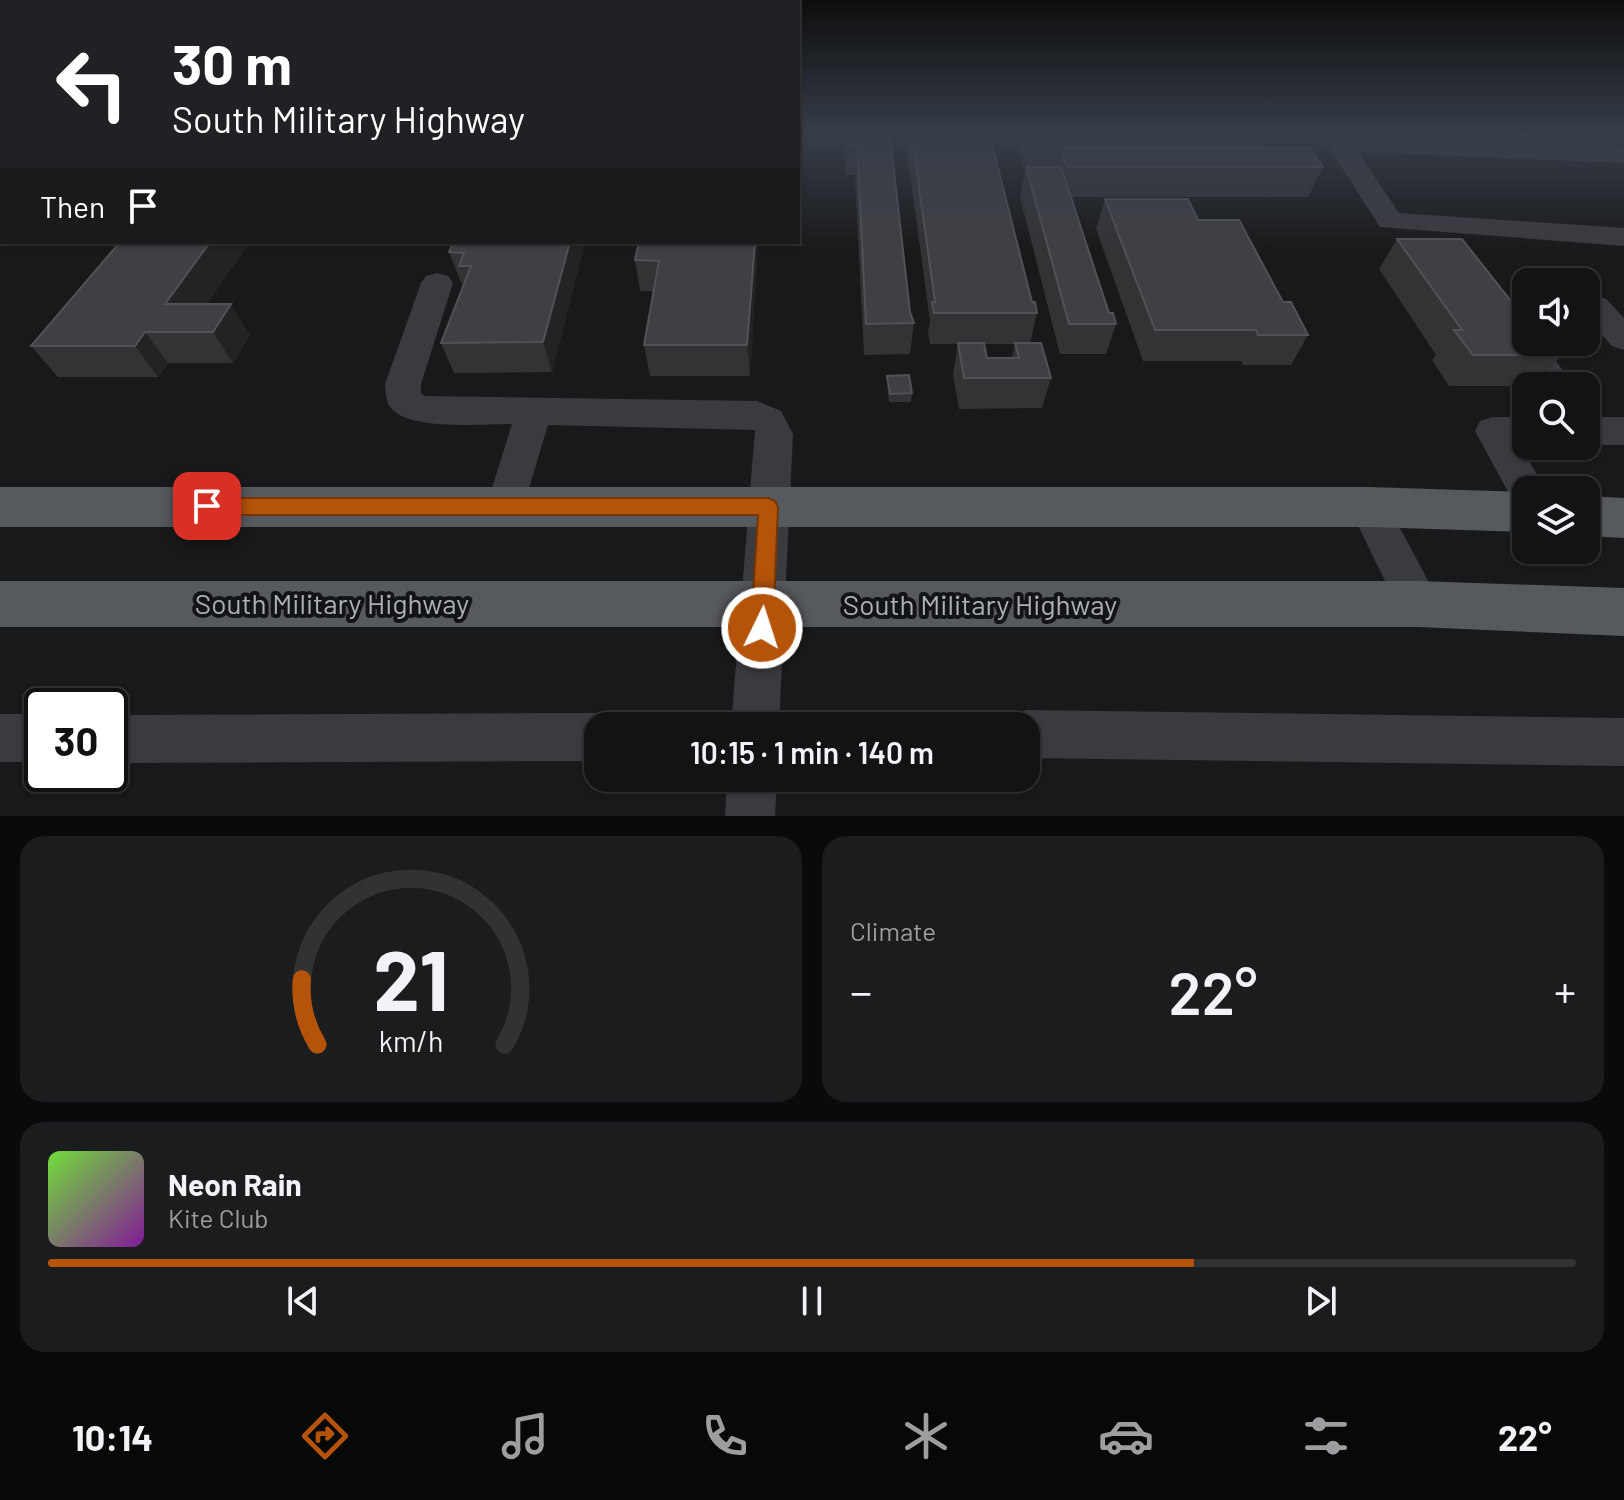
<!DOCTYPE html>
<meta charset="utf-8">
<style>
body{margin:0;font-family:Barlow,sans-serif;background:#1b1c1d;color:#f1f3f6;height:100vh;display:flex;flex-direction:column;font-size:30px;white-space:nowrap}
*{box-sizing:border-box;margin:0}
p{font-size:26px;color:#9c9ea0}
.icon{flex:none;width:44px;height:44px;fill:none;stroke:currentColor;stroke-width:2;stroke-linecap:round;stroke-linejoin:round}
.map{position:relative;height:816px;overflow:hidden}
.side{display:flex;flex-direction:column;gap:20px;padding:20px;background:#0a0a0b;flex:1}
.side>*{flex:none}
.banner{position:absolute;left:0px;top:0px;width:800px;height:244px;box-shadow:0 2px 6px #0004,0 0 0 2px #313234;background:#202124;color:#fff;overflow:hidden}
.buttons{position:absolute;left:1512px;top:268px;display:grid;gap:16px}
.buttons a{display:grid;place-items:center;width:88px;height:88px;border-radius:16px;background:#121314;box-shadow:0 2px 6px #0004,0 0 0 2px #313234;font-size:40px}
.speed{position:absolute;left:24px;top:688px;display:flex;gap:16px;font-size:40px;font-weight:700;text-align:center}
.speed>*{display:grid;place-content:center;width:104px;height:104px;border-radius:50%;background:#121314;box-shadow:0 2px 6px #0004,0 0 0 2px #313234;line-height:1}
.speed .limit{border:4px solid #111;border-radius:12px;background:#fff;color:#111}
.pin{position:absolute;display:grid;place-items:center;width:68px;height:68px;color:#fff;margin:-34px;border-radius:16px;box-shadow:0 4px 12px #0006}
.me{position:absolute;width:88px;margin:-44px;rotate:4deg;stroke-linejoin:round;filter:drop-shadow(0 0 6px #0008)}
.turn{display:flex;align-items:center;gap:28px;height:168px;padding:0 40px;font-size:36px}
.turn .icon{width:104px;height:104px;stroke-width:2.5}
.turn b{display:block;font-size:56px;line-height:68px}
.then{display:flex;align-items:center;height:76px;padding:0 40px;background:#0003;gap:16px;font-size:30px}
.big{font-size:60px;font-weight:600;line-height:1.1}
.side .card{flex:1;display:flex;flex-direction:column;justify-content:center;gap:12px;min-width:0;padding:0 28px;border-radius:24px;background:#1b1c1d}
.side .dial{align-items:center;gap:0}
.dial svg{height:208px;overflow:visible;fill:none;stroke:#313234;stroke-width:7;stroke-linecap:round;text-anchor:middle}
.dial text{fill:#f1f3f6;stroke:none}
.song{display:flex;align-items:center;gap:24px}
.cover{width:96px;height:96px;border-radius:12px;background:linear-gradient(135deg,hsl(100 70% 55%),hsl(290 70% 35%))}
.played{height:8px;border-radius:4px;background:linear-gradient(90deg,#b45309 75%,#313234 75%)}
.keys{display:flex;justify-content:space-around;direction:ltr}
.heat{display:flex;justify-content:space-between;align-items:center;font-size:44px;direction:ltr}
.side .tiles{flex:1;display:grid;gap:20px;grid-template-columns:1fr 1fr}
.card:last-child{grid-column:span 2}
.trip{position:absolute;left:584px;top:712px;width:456px;height:80px;border-radius:24px;background:#121314;box-shadow:0 2px 6px #0004,0 0 0 2px #313234;font-weight:600;line-height:80px;text-align:center}
.tabs{display:flex;height:128px;justify-content:space-around;align-items:center;background:#070808;color:#9c9ea0}
.tabs .icon{width:56px;height:56px}
.tabs .selected{color:#b45309}
.tabs b{font-size:36px;color:#f1f3f6}
.map>svg:first-child{display:block}
.lines{fill:none;stroke-linecap:round;stroke-linejoin:round}
.minor{fill:#3a3b3f;fill-rule:evenodd}
.major{fill:#56595d;fill-rule:evenodd}
.wall{fill:#323335;fill-rule:evenodd}
.shaded-wall{fill:#222324}
.building{fill:#3f4043;stroke:#505255;stroke-width:2}
.route{fill:#b45309;stroke:#753606;stroke-width:2}
.labels{text-anchor:middle;stroke-width:8;stroke-linejoin:round;paint-order:stroke}
.street-label{font-size:28px;fill:#acb1b8;stroke:#131415}
</style>
<div class="map">
<svg width="1624" height="816" viewBox="0 0 1624 816">
<rect width="100%" height="100%" fill="#18191a"/>
<g class="lines">
<g class="minor">
<polygon points="1368,136 1624,147 1624,163 1358,152 1399,213 1624,228 1624,246 1380,227 1326,143 1334,136"/>
<path d="M437 273 448 276 453 283 421 384V393L425 396 757 401 781 411 793 434 779 726H731L755 430 548 425 520 518 506 523 492 518 486 507 512 424C482 424 410 431 391 408 385 401 386 392 385 384L421 283 426 276Z"/>
<polygon points="1595,296 1606,299 1624,318 1624,350 1612,346 1586,317 1586,299"/>
<polygon points="1516,323 1526,325 1526,342 1541,342 1575,386 1538,386 1499,334 1504,326"/>
<polygon points="1493,417 1526,417 1526,445 1520,445 1546,490 1526,490 1526,505 1513,501 1475,431 1480,421"/>
<rect x="1586" y="417" width="38" height="28"/>
<polygon points="1369,491 1383,496 1433,590 1440,604 1433,618 1418,623 1403,618 1349,507 1355,496"/>
<polygon points="1026,710 1624,718 1624,766 1026,758 1026,726 1005,726 1009,717"/>
<polygon points="598,713 615,720 617,726 598,726 598,761 110,763 110,715"/>
<rect x="0" y="714" width="42" height="48"/>
<polygon points="727,778 777,778 775,816 725,816"/>
</g>
<g class="major">
<polygon points="0,487 1369,487 1526,492 1526,532 1369,527 0,527"/>
<polygon points="1586,496 1624,498 1624,538 1586,536"/>
<polygon points="0,581 1418,581 1624,588 1624,636 1418,627 0,627"/>
</g>
</g>
<g class="wall">
<polygon points="843,136 890,136 910,312 914,323 910,354 864,355 855,175 846,175"/>
<path d="M905 136H990L1032 302 1037 313 1030 343 1051 378 1042 408 959 409 953 374 958 344H930L928 332 930 321ZM984 344H1015L1012 358H987Z"/>
<polygon points="1015,136 1275,136 1270,148 1323,167 1308,197 1071,197 1109,313 1116,324 1106,354 1060,354 1020,197 1026,167 1056,167 1056,166 1023,166"/>
<polygon points="1105,199 1198,220 1283,302 1308,335 1291,365 1243,365 1241,361 1143,361 1096,229"/>
<polygon points="1397,239 1526,342 1562,343 1557,349 1562,355 1535,386 1449,386 1432,360 1436,355 1379,269"/>
<polygon points="453,242 585,242 552,372 454,373 441,343 464,283 461,283 449,252"/>
<polygon points="639,242 758,242 750,376 650,376 644,345 654,291 640,291 635,260"/>
<polygon points="208,304 250,335 233,363 168,363 158,377 58,377 31,346"/>
<polygon points="887,376 912,393 911,402 889,402 887,384"/>
</g>
<g class="shaded-wall">
<polygon points="210,242 250,242 188,332 165,304"/>
<polygon points="570,242 585,242 552,372 543,342"/>
<polygon points="755,242 758,242 750,376 747,345"/>
<polygon points="231,304 250,335 233,363 213,332"/>
<polygon points="145,332 168,363 158,377 135,346"/>
</g>
<g class="building">
<polygon points="846,136 890,136 910,312 914,323 866,324 857,145 847,145"/>
<polygon points="912,136 990,136 1032,302 1035,302 1037,313 934,313 932,302 935,302"/>
<polygon points="1060,148 1310,148 1323,167 1067,167"/>
<polygon points="1026,167 1061,167 1109,313 1113,313 1116,324 1069,324"/>
<polygon points="1105,199 1188,199 1198,220 1239,220 1283,302 1291,302 1308,335 1258,335 1256,330 1155,330"/>
<polygon points="1397,239 1462,239 1526,320 1526,342 1562,342 1562,343 1552,343 1562,355 1473,355 1454,330 1462,330"/>
<polygon points="120,242 210,242 165,304 231,304 213,332 145,332 135,346 31,346"/>
<polygon points="453,242 570,242 543,342 441,343 471,266 459,266 464,253 449,252"/>
<polygon points="639,242 755,242 747,345 644,345 659,261 635,260"/>
<polygon points="958,343 984,343 987,358 1019,358 1015,343 1041,343 1051,378 964,378"/>
<polygon points="909,375 912,393 890,394 887,376"/>
</g>
<linearGradient id="sky" x2="0" y2="1"><stop stop-color="#0d0e0e"/><stop offset="0.54" stop-color="#373e49"/><stop offset="1" stop-color="#373e49" stop-opacity="0"/></linearGradient>
<rect width="1624" height="251" fill="url(#sky)"/>
<polygon class="route" points="207,498 768,498 775,501 778,507 773,628 770,636 762,638 754,636 751,628 758,515 207,515 200,512 197,506 200,501"/>
<g class="labels">
<g class="street-label">
<text x="332" y="614">South Military Highway</text>
<text x="980" y="615">South Military Highway</text>
</g>
</g>
</svg>
<div class="buttons">
<a><svg class="icon" aria-label="sound" viewBox="0 0 24 24"><path d="M4 9h4l5-4v14l-5-4H4zM17 9q2 3 0 6"/></svg></a>
<a><svg class="icon" aria-label="search" viewBox="0 0 24 24"><circle cx="10" cy="10" r="6"/><path d="M15 15l6 6"/></svg></a>
<a><svg class="icon" aria-label="layers" viewBox="0 0 24 24"><path d="M12 4l9 5-9 5-9-5zM3 14l9 5 9-5"/></svg></a>
</div>
<div class="speed"><div class="limit">30</div></div>
<div class="pin" style="left:207px;top:506px;background:#d93025"><svg class="icon" aria-label="arrive" viewBox="0 0 24 24"><path d="M6 21V4h12l-3 4 3 4H6"/></svg></div>
<svg class="me" style="left:762px;top:628px" viewBox="-20 -20 40 40"><circle r="17" fill="#b45309" stroke="#fff" stroke-width="3"/><path d="M0-11L8 9 0 5-8 9z" fill="#fff"/></svg>
<div class="trip">10:15 · 1 min · 140 m</div>
<div class="banner">
<div class="turn"><svg class="icon" aria-label="left" viewBox="0 0 24 24"><path d="M17 20v-9H6M10 6l-5 5 5 5"/></svg><div><b>30 m</b>South Military Highway</div></div>
<div class="then">Then<svg class="icon" aria-label="arrive" viewBox="0 0 24 24"><path d="M6 21V4h12l-3 4 3 4H6"/></svg></div>
</div>
</div>
<section class="side">
<div class="tiles">
<div class="card dial"><svg viewBox="0 0 100 80">
<path d="M14 69A42 42 0 1 1 86 69"/>
<path d="M14 69A42 42 0 0 1 8 44" stroke="#b45309"/>
<text x="50" y="56" font-size="32" font-weight="700">21</text>
<text x="50" y="72" font-size="11">km/h</text>
</svg></div>
<div class="card"><p>Climate</p>
<div class="heat"><a>−</a><b class="big">22°</b><a>+</a></div>
</div>
<div class="card">
<div class="song"><i class="cover"></i><div><b>Neon Rain</b><p>Kite Club</p></div></div>
<div class="played"></div>
<div class="keys"><svg class="icon" aria-label="previous" viewBox="0 0 24 24"><path d="M18 5L8 12l10 7zM5 5v14"/></svg><svg class="icon" aria-label="pause" viewBox="0 0 24 24"><path d="M8 5v14M16 5v14"/></svg><svg class="icon" aria-label="next" viewBox="0 0 24 24"><path d="M6 5l10 7-10 7zM19 5v14"/></svg></div>
</div>
</div>
</section>
<nav class="tabs">
<b>10:14</b>
<svg class="icon selected" aria-label="directions" viewBox="0 0 24 24"><path d="M12 3l9 9-9 9-9-9zM9 14v-3h6M13 9l2 2-2 2"/></svg>
<svg class="icon" aria-label="music" viewBox="0 0 24 24"><path d="M9 18V5l10-2v13"/><circle cx="6" cy="18" r="3"/><circle cx="16" cy="16" r="3"/></svg>
<svg class="icon" aria-label="phone" viewBox="0 0 24 24"><path d="M5 4h4l2 5-3 2q2 4 5 5l2-3 5 2v4C11 20 4 13 5 4z"/></svg>
<svg class="icon" aria-label="climate" viewBox="0 0 24 24"><path d="M12 3v18M4 7l16 10M4 17L20 7"/></svg>
<svg class="icon" aria-label="car" viewBox="0 0 24 24"><path d="M5 17H2v-5l4-1 3-4h7l3 4 3 1v5h-3M9 17h6M6 11h13"/><circle cx="7" cy="17" r="2"/><circle cx="17" cy="17" r="2"/></svg>
<svg class="icon" aria-label="filters" viewBox="0 0 24 24"><path d="M4 7h16M4 17h16"/><circle cx="9" cy="7" r="2"/><circle cx="15" cy="17" r="2"/></svg>
<b>22°</b>
</nav>
